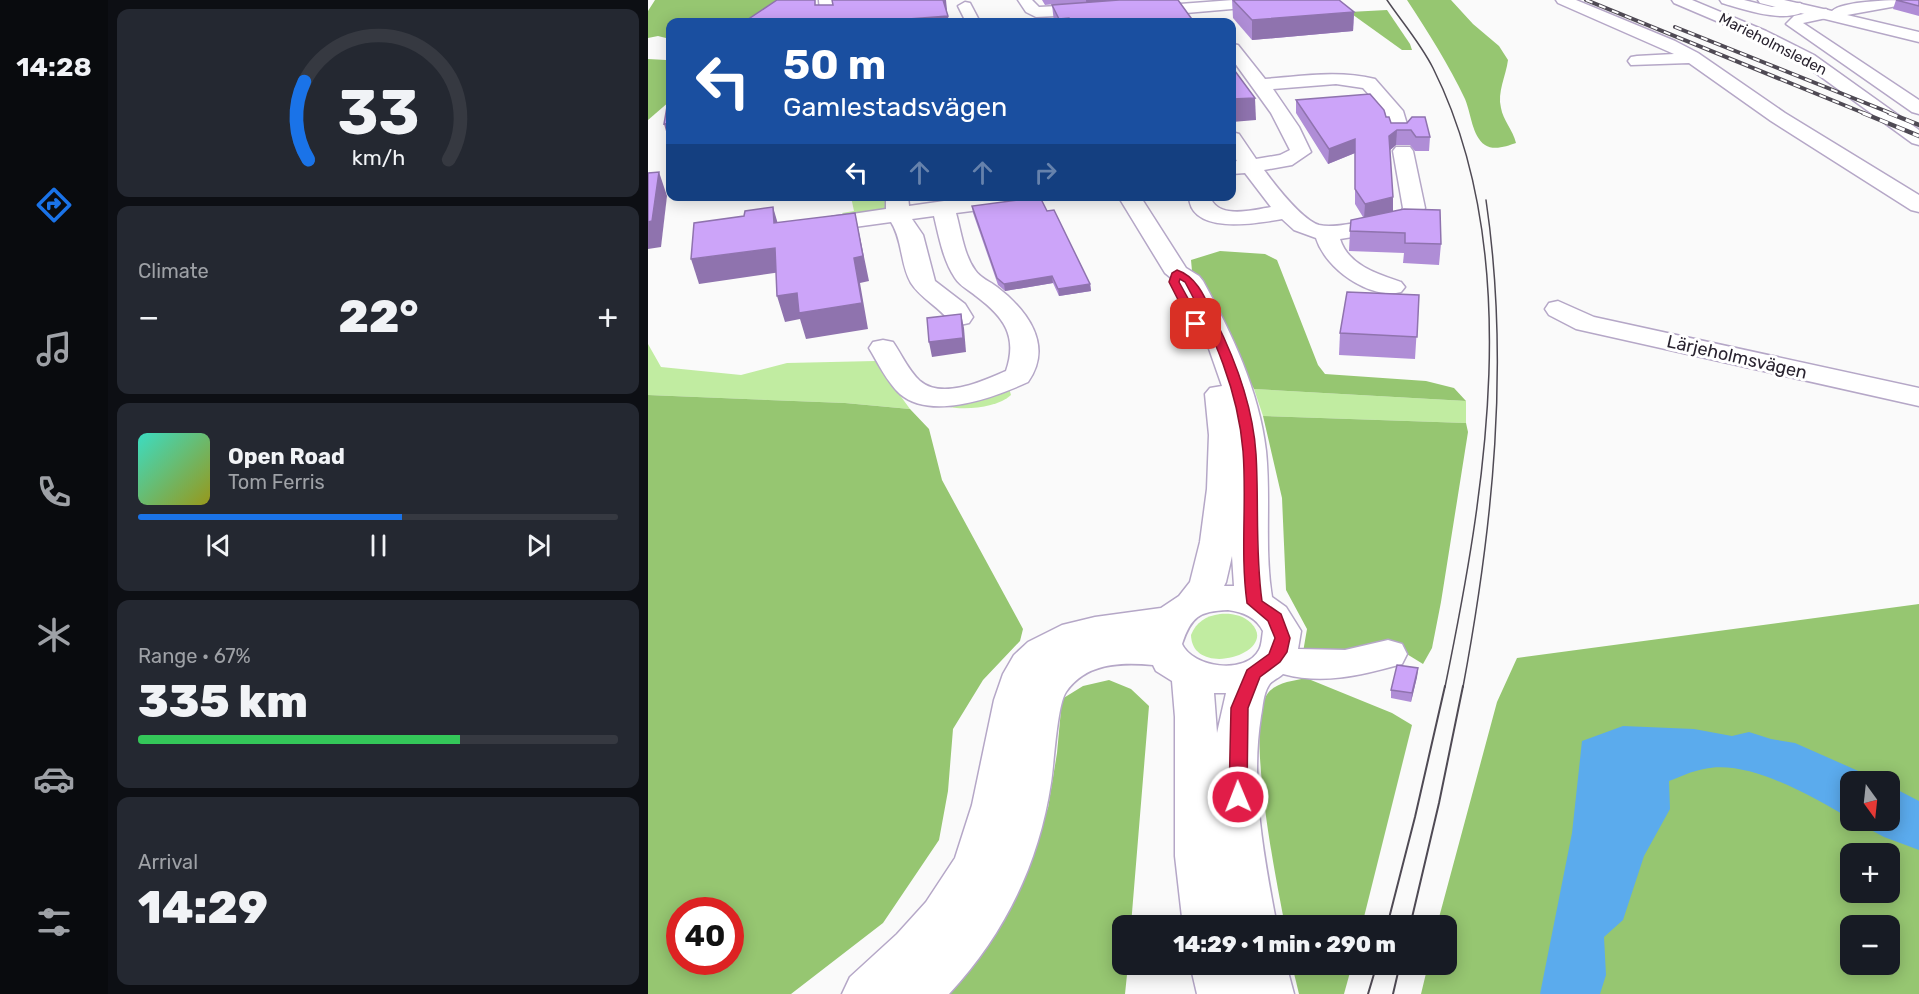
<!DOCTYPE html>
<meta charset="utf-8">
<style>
body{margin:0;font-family:Rubik,sans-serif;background:#242831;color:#f1f3f6;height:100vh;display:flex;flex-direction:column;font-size:22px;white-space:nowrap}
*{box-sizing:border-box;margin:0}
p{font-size:20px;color:#9ea1a6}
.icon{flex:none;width:33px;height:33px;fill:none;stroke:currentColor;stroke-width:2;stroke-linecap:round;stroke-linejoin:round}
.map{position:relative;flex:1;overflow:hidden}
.drawer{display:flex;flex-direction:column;gap:9px;padding:9px;background:#0d0f14;width:540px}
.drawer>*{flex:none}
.banner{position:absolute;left:18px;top:18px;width:570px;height:183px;border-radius:12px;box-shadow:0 3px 15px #0003;background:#1a4fa0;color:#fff;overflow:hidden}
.needle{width:39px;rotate:165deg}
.buttons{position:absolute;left:1192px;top:771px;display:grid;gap:12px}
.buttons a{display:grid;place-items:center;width:60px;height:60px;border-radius:12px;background:#171b24;box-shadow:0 3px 15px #0003;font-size:30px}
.speed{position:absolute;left:18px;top:897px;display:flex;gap:12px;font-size:30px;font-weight:700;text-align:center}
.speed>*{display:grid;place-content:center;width:78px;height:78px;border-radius:50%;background:#171b24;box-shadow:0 3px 15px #0003;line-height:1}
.speed .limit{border:9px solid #d22;background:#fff;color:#111}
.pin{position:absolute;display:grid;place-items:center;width:51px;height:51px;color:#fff;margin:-26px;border-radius:12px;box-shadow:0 3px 9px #0006}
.me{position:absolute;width:66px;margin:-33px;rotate:359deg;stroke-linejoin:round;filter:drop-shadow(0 0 4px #0008)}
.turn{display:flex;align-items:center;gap:21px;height:126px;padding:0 18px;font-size:27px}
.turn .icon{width:78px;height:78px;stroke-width:2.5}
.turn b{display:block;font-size:42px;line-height:51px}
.lanes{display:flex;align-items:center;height:57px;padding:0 18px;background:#0003;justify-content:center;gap:30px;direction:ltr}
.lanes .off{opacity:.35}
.big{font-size:45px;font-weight:800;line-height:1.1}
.drawer .tile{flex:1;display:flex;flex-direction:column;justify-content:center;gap:9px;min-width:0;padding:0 21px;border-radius:12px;background:#242831}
.drawer .dial{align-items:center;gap:0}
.dial svg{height:156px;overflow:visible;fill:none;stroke:#363941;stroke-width:7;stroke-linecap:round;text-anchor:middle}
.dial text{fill:#f1f3f6;stroke:none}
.song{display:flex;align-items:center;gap:18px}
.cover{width:72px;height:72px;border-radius:9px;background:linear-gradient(135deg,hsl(170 70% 55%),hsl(60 70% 35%))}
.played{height:6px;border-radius:3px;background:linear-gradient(90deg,#1a73e8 55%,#363941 55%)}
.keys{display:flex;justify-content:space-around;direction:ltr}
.heat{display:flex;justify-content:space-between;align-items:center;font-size:33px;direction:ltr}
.charge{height:9px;border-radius:4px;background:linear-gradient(90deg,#34c759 67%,#363941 0)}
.trip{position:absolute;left:464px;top:915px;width:345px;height:60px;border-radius:12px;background:#171b24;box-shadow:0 3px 15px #0003;font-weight:800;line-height:60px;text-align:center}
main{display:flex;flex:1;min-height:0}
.tabs{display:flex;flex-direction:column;width:108px;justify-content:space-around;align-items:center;background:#090b0e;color:#9ea1a6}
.tabs .icon{width:42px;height:42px}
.tabs .on{color:#1a73e8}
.tabs b{font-size:27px;color:#f1f3f6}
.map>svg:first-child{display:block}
.green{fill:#c1eca1}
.forest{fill:#96c671;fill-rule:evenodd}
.water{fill:#5babed}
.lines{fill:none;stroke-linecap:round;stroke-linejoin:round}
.minor-casing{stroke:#b5a7c7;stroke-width:3}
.highway-casing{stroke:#b5a7c7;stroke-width:3}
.minor{fill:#fff;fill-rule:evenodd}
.highway{fill:#fff;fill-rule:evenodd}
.tram-far1{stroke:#4f4a54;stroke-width:1.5}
.tram{stroke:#4f4a54;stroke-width:2}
.rail-far1-casing{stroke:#4f4a54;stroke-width:4}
.rail-casing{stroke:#4f4a54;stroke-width:4.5}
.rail-far1{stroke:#fff;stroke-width:2;stroke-dasharray:7;stroke-linecap:butt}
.rail{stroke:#fff;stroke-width:3;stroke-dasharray:9;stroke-linecap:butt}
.wall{fill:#af8dd6}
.shaded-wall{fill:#8f73ae}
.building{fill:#cca4f9;stroke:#8f73ae;stroke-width:1.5}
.route{fill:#e11d48;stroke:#92132f;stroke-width:1.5}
.labels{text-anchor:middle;stroke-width:6;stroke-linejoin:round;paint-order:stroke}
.far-street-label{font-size:15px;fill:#2a2430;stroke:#fff}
.street-label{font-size:18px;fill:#2a2430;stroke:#fff}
</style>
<main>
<nav class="tabs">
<b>14:28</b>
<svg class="icon on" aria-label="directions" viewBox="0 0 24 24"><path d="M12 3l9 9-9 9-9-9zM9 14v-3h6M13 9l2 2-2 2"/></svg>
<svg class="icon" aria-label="music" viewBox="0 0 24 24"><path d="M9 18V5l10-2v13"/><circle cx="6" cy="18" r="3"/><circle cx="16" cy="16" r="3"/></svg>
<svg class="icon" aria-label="phone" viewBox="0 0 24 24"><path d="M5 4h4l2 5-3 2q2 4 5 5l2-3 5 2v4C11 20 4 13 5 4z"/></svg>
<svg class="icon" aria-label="climate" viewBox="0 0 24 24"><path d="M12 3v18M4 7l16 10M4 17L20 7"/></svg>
<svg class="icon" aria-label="car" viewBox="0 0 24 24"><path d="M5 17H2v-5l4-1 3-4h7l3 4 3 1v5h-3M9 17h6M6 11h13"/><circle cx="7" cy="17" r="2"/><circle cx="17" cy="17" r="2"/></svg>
<svg class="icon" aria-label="filters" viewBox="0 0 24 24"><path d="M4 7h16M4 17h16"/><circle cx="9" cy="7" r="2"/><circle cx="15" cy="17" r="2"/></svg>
</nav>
<section class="drawer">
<div class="tile dial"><svg viewBox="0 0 100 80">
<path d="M14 69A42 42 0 1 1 86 69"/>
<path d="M14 69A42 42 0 0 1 12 29" stroke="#1a73e8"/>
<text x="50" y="56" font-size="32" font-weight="700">33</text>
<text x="50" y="72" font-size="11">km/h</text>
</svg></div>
<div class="tile"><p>Climate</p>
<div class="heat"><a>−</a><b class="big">22°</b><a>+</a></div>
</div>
<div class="tile">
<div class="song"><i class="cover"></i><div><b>Open Road</b><p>Tom Ferris</p></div></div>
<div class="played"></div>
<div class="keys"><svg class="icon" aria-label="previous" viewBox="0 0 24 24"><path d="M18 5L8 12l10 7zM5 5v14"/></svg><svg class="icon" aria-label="pause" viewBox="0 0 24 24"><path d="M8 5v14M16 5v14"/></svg><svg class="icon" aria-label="next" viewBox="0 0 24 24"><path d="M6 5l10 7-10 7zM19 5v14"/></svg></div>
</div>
<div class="tile"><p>Range · 67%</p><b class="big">335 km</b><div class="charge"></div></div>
<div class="tile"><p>Arrival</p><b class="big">14:29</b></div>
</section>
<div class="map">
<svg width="1271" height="994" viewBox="0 0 1271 994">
<rect width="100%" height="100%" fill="#fafafa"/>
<g class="green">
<polygon points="203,197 243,197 240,208 228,213 195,214 194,213 206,211"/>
<polygon points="0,344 13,367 93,375 139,363 227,361 262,409 197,403 0,395"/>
<path d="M361 388 363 395C349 408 315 411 297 406Z"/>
<polygon points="606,389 818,401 818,423 615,416"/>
<path d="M572 614C583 613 595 615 603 623 633 653 544 680 543 635 548 622 558 616 572 614Z"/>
</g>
<g class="forest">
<polygon points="7,0 153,0 123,22 22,22 22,39 10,36 0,38 0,11"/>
<path d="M759 0H803L825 24 851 46 860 60C858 76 849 92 853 108 855 120 865 130 868 143 859 146 846 151 837 145 824 136 823 113 817 99 801 65 780 32 759 0Z"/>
<polygon points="739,10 762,44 764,50 754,50 701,12"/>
<polygon points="0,59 18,60 22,62 22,101 0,120"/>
<polygon points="572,251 617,254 629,260 670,365 677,374 778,381 806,388 818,401 606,389 544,271 543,260"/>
<path d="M0 395 197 403 262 409 281 429 294 480 375 629 372 641 335 680 305 729 300 791 291 840 235 923 143 994H0ZM32 910H82V962H32Z"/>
<polygon points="615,416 818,423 820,432 793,602 784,648 775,664 736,640 702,656 654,658 659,629 638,590 634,498"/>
<path d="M1271 604V994H773L780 965 798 964V926L789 925 849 702 869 658ZM1203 782H1242V820H1203ZM1203 854H1242V892H1203ZM1203 926H1242V964H1203Z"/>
<path d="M658 678 744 713 764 725 714 925H637C629 885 596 722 620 693 629 682 645 681 658 678Z"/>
<polygon points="461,680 483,689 501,706 483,925 474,926 474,964 480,965 477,994 289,994 350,922 400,808 409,753 414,699 435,686"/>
<polygon points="644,965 704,965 696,994 651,994"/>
</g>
<g class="water">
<path d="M975 726 1046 729 1084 736 1101 732 1123 739 1147 743 1233 781 1203 782V819C1164 797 1102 759 1056 769 1044 771 1032 777 1021 781L1022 809 996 856 975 920 956 937 958 975 952 994H892L924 833 934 741Z"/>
<polygon points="1242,786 1271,801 1271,850 1236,837 1206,821 1242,820"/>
</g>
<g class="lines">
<g class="minor-casing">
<g id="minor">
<polygon points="171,0 185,0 187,22 173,22"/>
<polygon points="370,0 384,0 391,7 450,4 458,9 450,14 388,17 378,12"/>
<polygon points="585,0 647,0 640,4 492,17 484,12 492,7"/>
<polygon points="908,0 928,0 1027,41 1050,53 1137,113 1271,195 1271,212 1263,210 1123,121 1041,63 983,65 980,61 983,57 989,56 1026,54 910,3"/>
<path d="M1110 0H1136L1184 11C1196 0 1250 0 1267 0L1260 4 1199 15 1271 32V42L1112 3Z"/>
<polygon points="317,2 322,3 332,22 318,22 310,6"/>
<path d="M584 44 590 45 617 79C654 76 691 70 727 79L755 111 761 131 758 135H744L737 112 715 88 688 84 625 89 651 127 663 152 644 165 616 170C628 186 653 219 671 225 684 228 700 224 713 222 727 220 741 218 753 212L755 208 745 151 748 147H762L765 151 777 208 771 221 742 231 692 239C700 265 729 274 753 282L757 287 753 292C721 300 677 268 668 238L646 230 634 219C610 223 542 236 541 196H565L563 199C572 219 606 210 623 207L597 173 584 174V162L589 161 584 153V132L591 134 608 159 632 155 642 150 623 113 584 59Z"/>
<path d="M238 196H260L261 206 331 196H396L393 201 385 203 308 213C313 231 316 255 327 270 332 278 343 282 349 287 379 310 406 345 380 382 347 397 284 421 252 394 239 382 230 363 221 348L225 342 235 340 245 342C254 355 260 370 272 381 294 400 335 381 358 371 370 336 356 317 328 296 321 290 312 286 307 278 295 260 291 237 286 216L264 219 275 235 287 281 317 304 325 317 321 323 312 325 303 323C292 307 273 299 263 283 252 264 255 241 243 222L192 229 184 227 181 222 184 217 238 209Z"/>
<path d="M470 196H492L538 268 551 276 555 281C584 334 611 390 618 451 623 500 616 549 624 597L638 607 653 631 650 649 697 650 740 640 754 644 759 654 754 664C714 675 676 685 635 674 631 678 623 681 621 685 615 694 615 706 613 716 602 785 616 858 629 926H535L527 856V717L524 681 508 671 505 665C472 662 438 663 418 692 409 705 406 764 403 783 391 863 357 934 301 994H194L202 977 249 934 278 902 307 858 324 805 346 700 355 674 366 655 380 642 414 625 447 617 513 608 531 596 542 582 552 542 559 489 561 435 557 394 562 388 574 386 559 343 532 285 517 273ZM584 556 586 586H576L578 582ZM580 610C595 612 608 617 615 631 614 636 614 645 611 650 598 675 545 668 534 644 543 617 551 611 580 610ZM566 693H578L569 733Z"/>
<polygon points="910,301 946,317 1271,388 1271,406 928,329 901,315 897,309 901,303"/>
<polygon points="542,964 638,964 646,994 549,994"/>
</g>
</g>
<g class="highway-casing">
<g id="highway">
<polygon points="1024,0 1044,0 1118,31 1166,55 1271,130 1271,145 1264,143 1154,63 1106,37 1026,3"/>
<path d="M1072 0H1096L1124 7 1152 3 1160 8C1143 26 1094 9 1074 3Z"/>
<polygon points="1178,9 1186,14 1183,17 1155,23 1271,100 1271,114 1264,112 1138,24 1146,16"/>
</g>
</g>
<use href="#minor" class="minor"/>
<use href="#highway" class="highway"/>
<g class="tram-far1">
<path d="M739 0C754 22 773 44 785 68 878 254 837 492 797 687"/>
<path d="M815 687C845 526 862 363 838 200"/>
</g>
<g class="tram">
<polyline points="739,926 767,817 797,686"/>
<polyline points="762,926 791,803 815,686"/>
<polyline points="720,994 729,964"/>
<polyline points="745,994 752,964"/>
</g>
<g class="rail-far1-casing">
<g id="rail-far1">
<polyline points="938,0 1218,114"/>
<polyline points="1027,27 1245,114"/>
</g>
</g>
<g class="rail-casing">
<g id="rail">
<polyline points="1215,113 1271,136"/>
<polyline points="1241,113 1271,125"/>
</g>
</g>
<use href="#rail-far1" class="rail-far1"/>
<use href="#rail" class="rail"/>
</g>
<g class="wall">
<polygon points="394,0 530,0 546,22 406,22 404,5 407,4 397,5"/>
<polygon points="584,0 691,0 706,12 705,31 604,40 585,18"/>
<polygon points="1248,0 1271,0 1271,16 1245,9"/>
<polygon points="648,100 738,117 743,123 782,137 781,151 767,151 762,145 748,145 742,150 745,211 793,244 791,265 755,263 756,253 701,251 702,231 715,217 707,204 707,153 680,164 648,113"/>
<polygon points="324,206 399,211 442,284 443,291 411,296 405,283 357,291 350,285 325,213"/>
<polygon points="771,295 767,359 691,355 692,333"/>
<polygon points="770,668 769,677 763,702 743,698 743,690"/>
</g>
<g class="shaded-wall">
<polygon points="294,0 298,0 299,10 295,10"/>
<polygon points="438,0 519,0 439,9"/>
<polygon points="706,12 705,31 604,40 604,20"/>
<polygon points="300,16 301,22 221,22"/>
<polygon points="421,18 421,22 411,22 411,19"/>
<polygon points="607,98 608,120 584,122 584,99"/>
<polygon points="22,123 22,146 16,124"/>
<polygon points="749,130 748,145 741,151 741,136"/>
<polygon points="707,139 707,153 680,164 681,149"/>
<polygon points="11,172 19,196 13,247 0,249 0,222"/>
<polygon points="57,196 74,196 57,199"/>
<polygon points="745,197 745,213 716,219 717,204"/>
<polygon points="125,207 132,231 126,223"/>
<polygon points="207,213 221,281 212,283 220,329 158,339 152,319 137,322 129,296 206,258"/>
<polygon points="127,248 133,272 51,284 43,259"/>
<polygon points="404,276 405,283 357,291 356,284"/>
<polygon points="442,284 443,291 411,296 410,289"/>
<polygon points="313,314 316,328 318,352 284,357 281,342"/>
<polygon points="770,668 769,677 763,702 764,693"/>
</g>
<g class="building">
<polygon points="129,0 167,0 167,5 185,5 184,0 295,0 300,16 221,22 96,22"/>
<polygon points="471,0 530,0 546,22 423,22 421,18 411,19 404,5"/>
<polygon points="585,0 691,0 706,12 604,20"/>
<polygon points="1248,0 1271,0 1271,6"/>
<polygon points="584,71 587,71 607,98 584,99"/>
<polygon points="722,94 736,110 738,117 741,117 743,123 759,123 764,117 777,117 782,137 768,137 763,130 749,130 741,136 745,197 717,204 707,189 707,139 681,149 648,100"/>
<polygon points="21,95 22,95 22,123 16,124"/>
<polygon points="11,172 4,221 0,222 0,173"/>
<polygon points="392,197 399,211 406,210 442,284 410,289 404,276 356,284 349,278 324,206"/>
<polygon points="125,207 126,223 207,213 215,256 206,258 214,303 151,313 149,293 129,296 127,248 43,259 46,223 96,216 97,211"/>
<polygon points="756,209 792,210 793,244 757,243 757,233 702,231 703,220"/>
<polygon points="699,292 771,295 769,337 692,333"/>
<polygon points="313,314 315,338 281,342 279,318"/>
<polygon points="749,665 770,668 764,693 743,690"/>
</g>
<path class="route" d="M529 270C550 277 558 300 567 319 588 361 605 406 608 454 611 503 607 552 614 601L633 614 642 638 639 652 632 662 612 677 600 708 599 797 596 802 590 804 583 802 581 797 583 708 599 670 621 654 627 638 620 621 599 603C592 552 599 502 595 451 590 390 566 336 537 282L532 279 531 282 554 324 552 327H544L521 282 524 273Z"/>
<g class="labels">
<g class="far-street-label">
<text transform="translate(1125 44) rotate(27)" y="5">Marieholmsleden</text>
</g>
<g class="street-label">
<text transform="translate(1089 357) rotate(13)" y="6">Lärjeholmsvägen</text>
</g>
</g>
</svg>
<div class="buttons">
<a><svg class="needle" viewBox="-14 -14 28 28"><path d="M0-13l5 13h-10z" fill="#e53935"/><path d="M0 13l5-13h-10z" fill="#9ea1a6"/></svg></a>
<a>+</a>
<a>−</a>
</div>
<div class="speed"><div class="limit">40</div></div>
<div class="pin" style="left:548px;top:324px;background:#d93025"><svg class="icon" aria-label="arrive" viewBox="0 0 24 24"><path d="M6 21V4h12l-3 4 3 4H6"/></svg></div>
<svg class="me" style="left:590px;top:797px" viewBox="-20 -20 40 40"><circle r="17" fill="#e11d48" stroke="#fff" stroke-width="3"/><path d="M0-11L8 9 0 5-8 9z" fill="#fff"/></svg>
<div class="trip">14:29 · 1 min · 290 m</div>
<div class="banner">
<div class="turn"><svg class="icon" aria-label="left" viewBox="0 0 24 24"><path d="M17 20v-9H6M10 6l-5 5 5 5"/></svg><div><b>50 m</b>Gamlestadsvägen</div></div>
<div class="lanes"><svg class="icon" aria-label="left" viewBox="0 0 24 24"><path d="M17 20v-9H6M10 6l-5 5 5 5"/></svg><svg class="icon off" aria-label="ahead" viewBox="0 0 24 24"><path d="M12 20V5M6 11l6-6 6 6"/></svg><svg class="icon off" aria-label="ahead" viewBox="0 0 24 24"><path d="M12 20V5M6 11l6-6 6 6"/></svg><svg class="icon off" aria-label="right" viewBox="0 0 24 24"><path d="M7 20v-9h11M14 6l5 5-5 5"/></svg></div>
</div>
</div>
</main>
